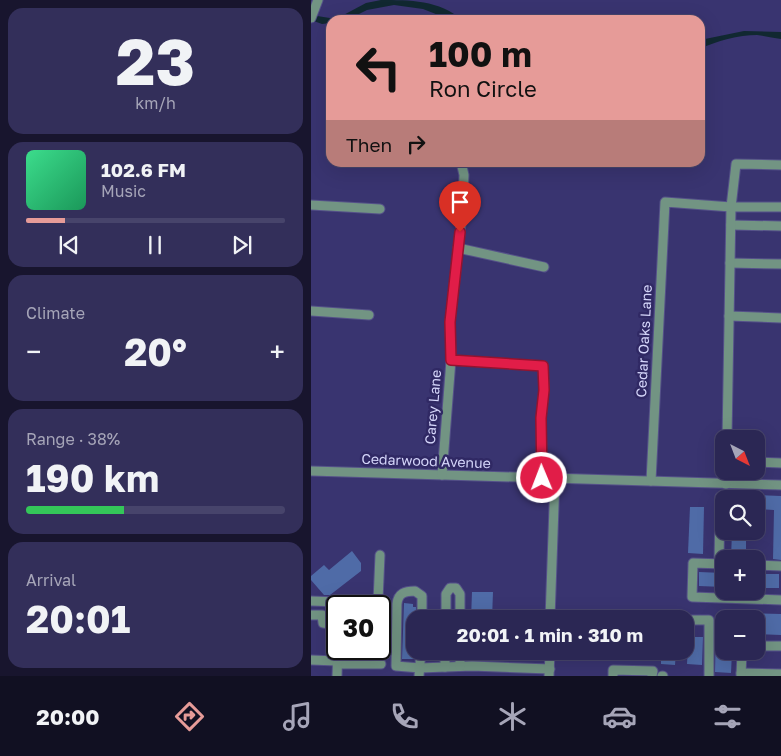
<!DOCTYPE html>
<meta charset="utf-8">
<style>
body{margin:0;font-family:"Golos Text",sans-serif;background:#332f5a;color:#f1f3f6;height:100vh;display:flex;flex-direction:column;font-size:19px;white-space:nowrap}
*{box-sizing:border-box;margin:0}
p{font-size:16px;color:#a6a5b8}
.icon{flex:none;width:28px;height:28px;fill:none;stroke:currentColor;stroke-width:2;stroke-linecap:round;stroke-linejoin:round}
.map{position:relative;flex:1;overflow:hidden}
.side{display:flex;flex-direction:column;gap:8px;padding:8px;background:#18152e;width:311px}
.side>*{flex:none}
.guide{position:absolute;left:15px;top:15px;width:379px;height:152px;border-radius:15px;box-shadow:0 5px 20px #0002,0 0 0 1px #47446b;background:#e69b98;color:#111;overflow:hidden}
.needle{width:32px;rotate:138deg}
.buttons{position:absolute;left:404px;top:430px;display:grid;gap:10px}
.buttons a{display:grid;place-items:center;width:50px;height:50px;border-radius:10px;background:#2b2754;box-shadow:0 5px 20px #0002,0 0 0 1px #47446b;font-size:25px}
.speed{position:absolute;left:15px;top:595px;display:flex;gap:10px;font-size:25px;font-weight:700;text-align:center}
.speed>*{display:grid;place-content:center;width:65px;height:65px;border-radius:50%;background:#2b2754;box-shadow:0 5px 20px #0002,0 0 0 1px #47446b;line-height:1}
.speed .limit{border:2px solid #111;border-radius:8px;background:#fff;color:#111}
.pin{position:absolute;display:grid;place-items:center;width:42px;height:42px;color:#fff;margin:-51px -21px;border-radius:50% 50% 50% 0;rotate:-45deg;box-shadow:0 0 5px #0007}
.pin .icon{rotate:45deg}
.me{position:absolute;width:55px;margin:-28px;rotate:359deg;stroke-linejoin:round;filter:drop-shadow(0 0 4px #0008)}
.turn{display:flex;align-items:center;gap:18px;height:105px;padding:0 20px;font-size:22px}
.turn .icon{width:65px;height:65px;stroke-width:2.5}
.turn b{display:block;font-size:35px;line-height:42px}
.then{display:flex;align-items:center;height:48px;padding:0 20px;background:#0003;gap:10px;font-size:19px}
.big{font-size:38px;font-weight:700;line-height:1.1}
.side .card{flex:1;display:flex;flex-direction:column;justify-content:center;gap:8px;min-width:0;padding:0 18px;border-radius:15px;background:#332f5a}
.side .dial{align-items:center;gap:0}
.dial b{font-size:65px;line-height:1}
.song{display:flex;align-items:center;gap:15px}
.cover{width:60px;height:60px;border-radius:8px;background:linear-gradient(135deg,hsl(150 70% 55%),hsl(150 70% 35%))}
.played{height:5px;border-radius:2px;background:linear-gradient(90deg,#e69b98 15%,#47446b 15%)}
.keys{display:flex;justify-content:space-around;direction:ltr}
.heat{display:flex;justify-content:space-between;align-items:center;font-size:28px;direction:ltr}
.charge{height:8px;border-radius:4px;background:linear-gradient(90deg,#34c759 38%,#47446b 0)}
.trip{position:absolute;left:95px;top:610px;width:288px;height:50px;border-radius:15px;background:#2b2754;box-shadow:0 5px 20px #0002,0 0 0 1px #47446b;font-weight:700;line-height:50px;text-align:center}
.menu{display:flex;height:80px;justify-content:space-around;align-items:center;background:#111022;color:#a6a5b8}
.menu .icon{width:35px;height:35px}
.menu .active{color:#e69b98}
.menu b{font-size:22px;color:#f1f3f6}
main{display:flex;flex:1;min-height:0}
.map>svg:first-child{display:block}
.water{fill:#112831}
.building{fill:#4f6ba7}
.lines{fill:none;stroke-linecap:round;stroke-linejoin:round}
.minor-casing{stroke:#555189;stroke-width:11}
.minor{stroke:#729483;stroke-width:9}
.route-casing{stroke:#92132f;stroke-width:12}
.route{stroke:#e11d48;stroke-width:9}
.labels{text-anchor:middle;stroke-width:5;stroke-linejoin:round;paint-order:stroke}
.street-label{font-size:14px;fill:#d5d6fa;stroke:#302964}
</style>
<main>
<section class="side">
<div class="card dial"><b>23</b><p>km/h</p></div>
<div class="card">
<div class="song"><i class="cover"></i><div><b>102.6 FM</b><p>Music</p></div></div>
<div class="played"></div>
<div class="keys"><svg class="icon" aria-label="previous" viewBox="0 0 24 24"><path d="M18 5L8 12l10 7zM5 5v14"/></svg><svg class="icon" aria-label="pause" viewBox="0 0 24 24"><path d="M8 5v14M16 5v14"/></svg><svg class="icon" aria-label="next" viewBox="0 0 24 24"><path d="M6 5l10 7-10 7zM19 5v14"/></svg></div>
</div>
<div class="card"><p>Climate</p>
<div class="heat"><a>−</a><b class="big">20°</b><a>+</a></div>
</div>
<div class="card"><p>Range · 38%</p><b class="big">190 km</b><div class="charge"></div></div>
<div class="card"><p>Arrival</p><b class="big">20:01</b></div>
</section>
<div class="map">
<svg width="470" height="676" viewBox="0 0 470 676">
<rect width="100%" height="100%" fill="#393470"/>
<g class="water">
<path d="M70 0C98 0 129 0 151 20H140L112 9 83 5 56 10 36 20H20V23L11 24 0 20V15L25 19 55 3Z"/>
<path d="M433 31 470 32V39C462 38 454 36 446 35 428 35 405 41 389 49V42L394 39Z"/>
</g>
<g class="building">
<polygon points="445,495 470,496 470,560 462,559 463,510 445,509"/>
<polygon points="379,507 393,507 392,554 377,553"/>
<polygon points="421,531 435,531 435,559 420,559"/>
<polygon points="41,551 50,563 50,571 19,595 13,595 0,580 0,576 13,565 18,570"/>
<polygon points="388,572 412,573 412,587 388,586"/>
<rect x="445" y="574" width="23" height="14"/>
<polygon points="161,592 182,592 181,619 160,619"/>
<polygon points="93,603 102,604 102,607 105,607 103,659 91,659"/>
<polygon points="408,612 470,614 470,635 445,634 445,619 408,619"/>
<polygon points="405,625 412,626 412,651 421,651 420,673 404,672"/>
<polygon points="69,631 76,631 76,653 69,652"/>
<polygon points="374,637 392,637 391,665 376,664 377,646 374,646"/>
<polygon points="198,651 229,651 229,657 197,656"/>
<polygon points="258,651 365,651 364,665 350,664 350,660 258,657"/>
</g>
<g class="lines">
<g class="minor-casing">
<g id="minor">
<polyline points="0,18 7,0"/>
<polyline points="0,205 69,209"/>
<polyline points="420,225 470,226"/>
<polyline points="147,248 233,267"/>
<polyline points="419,263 470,264"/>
<polyline points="0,311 58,315"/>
<polyline points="418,316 470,318"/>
<polyline points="140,360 232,366 233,390 230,418 231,478"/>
<polyline points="416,439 420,207 425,164 470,165"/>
<polyline points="445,462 470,463"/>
<polyline points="0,471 470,485"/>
<polyline points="131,475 140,360 139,322 151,215 153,175 150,162"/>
<polyline points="340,481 354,202 420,207 470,207"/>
<polyline points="415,484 415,471"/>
<polyline points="408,564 409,497"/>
<polyline points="412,564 382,563 381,597 470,600"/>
<polyline points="445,565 470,566"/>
<polyline points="0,601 29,602 29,606"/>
<polyline points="29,602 67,601 69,555"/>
<polyline points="0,615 11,615 12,623 26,625"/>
<path d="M111 619V596L104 591C94 591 87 593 86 604L85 666 109 668 161 666 239 669"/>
<polyline points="135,619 135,594 139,588 145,588 149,594 149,619"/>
<polyline points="239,619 244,478"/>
<polyline points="374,620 398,620 398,676"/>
<polyline points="445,646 470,646"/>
<polyline points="0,660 26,661"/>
<polyline points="26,664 70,664"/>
<polyline points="149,666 149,651"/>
<polyline points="134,667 134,651"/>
<polyline points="430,673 470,674"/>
<polyline points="26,676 27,649"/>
<polyline points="108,676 110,651"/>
<polyline points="238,676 239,651"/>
<polyline points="302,676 302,670 342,671 341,676"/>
<polyline points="351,676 352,676"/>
<polyline points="430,676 431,651"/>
</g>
</g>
<use href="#minor" class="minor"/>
</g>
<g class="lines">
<g class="route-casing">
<polyline id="route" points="149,232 139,322 140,360 232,366 233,390 230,418 231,478"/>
</g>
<use href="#route" class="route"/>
</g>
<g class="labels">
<g class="street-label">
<text transform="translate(333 341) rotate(-87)" y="5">Cedar Oaks Lane</text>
<text transform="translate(122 407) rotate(-85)" y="5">Carey Lane</text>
<text transform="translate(115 461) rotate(2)" y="5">Cedarwood Avenue</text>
</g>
</g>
</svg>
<div class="buttons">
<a><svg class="needle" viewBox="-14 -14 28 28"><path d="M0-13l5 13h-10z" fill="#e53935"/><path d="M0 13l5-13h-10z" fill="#a6a5b8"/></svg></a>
<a><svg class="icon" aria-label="search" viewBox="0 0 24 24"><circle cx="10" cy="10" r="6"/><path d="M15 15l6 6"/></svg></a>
<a>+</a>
<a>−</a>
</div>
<div class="speed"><div class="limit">30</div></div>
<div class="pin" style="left:149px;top:232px;background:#d93025"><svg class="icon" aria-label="arrive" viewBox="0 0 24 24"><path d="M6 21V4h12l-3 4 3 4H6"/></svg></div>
<svg class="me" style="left:231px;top:478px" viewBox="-20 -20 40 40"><circle r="17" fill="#e11d48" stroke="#fff" stroke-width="3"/><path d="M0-11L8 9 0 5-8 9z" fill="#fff"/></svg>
<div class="trip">20:01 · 1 min · 310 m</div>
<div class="guide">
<div class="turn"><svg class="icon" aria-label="left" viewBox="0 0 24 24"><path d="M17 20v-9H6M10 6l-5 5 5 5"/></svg><div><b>100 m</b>Ron Circle</div></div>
<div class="then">Then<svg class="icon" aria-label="right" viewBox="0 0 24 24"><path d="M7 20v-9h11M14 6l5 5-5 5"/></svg></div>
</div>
</div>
</main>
<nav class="menu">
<b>20:00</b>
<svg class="icon active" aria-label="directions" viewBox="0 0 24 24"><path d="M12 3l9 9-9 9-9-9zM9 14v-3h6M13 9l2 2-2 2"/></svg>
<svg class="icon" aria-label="music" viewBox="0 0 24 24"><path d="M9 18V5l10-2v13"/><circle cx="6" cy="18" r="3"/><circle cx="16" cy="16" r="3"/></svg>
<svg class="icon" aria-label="phone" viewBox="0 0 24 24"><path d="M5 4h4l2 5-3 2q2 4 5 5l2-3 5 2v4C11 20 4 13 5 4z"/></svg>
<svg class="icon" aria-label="climate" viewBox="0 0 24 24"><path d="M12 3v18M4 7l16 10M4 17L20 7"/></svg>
<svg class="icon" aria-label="car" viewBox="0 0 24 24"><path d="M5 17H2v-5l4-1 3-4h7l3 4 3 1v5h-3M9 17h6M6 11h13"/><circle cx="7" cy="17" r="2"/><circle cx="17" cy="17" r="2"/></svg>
<svg class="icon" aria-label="filters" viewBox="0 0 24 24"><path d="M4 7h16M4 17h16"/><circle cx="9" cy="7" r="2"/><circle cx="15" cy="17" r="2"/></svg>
</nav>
